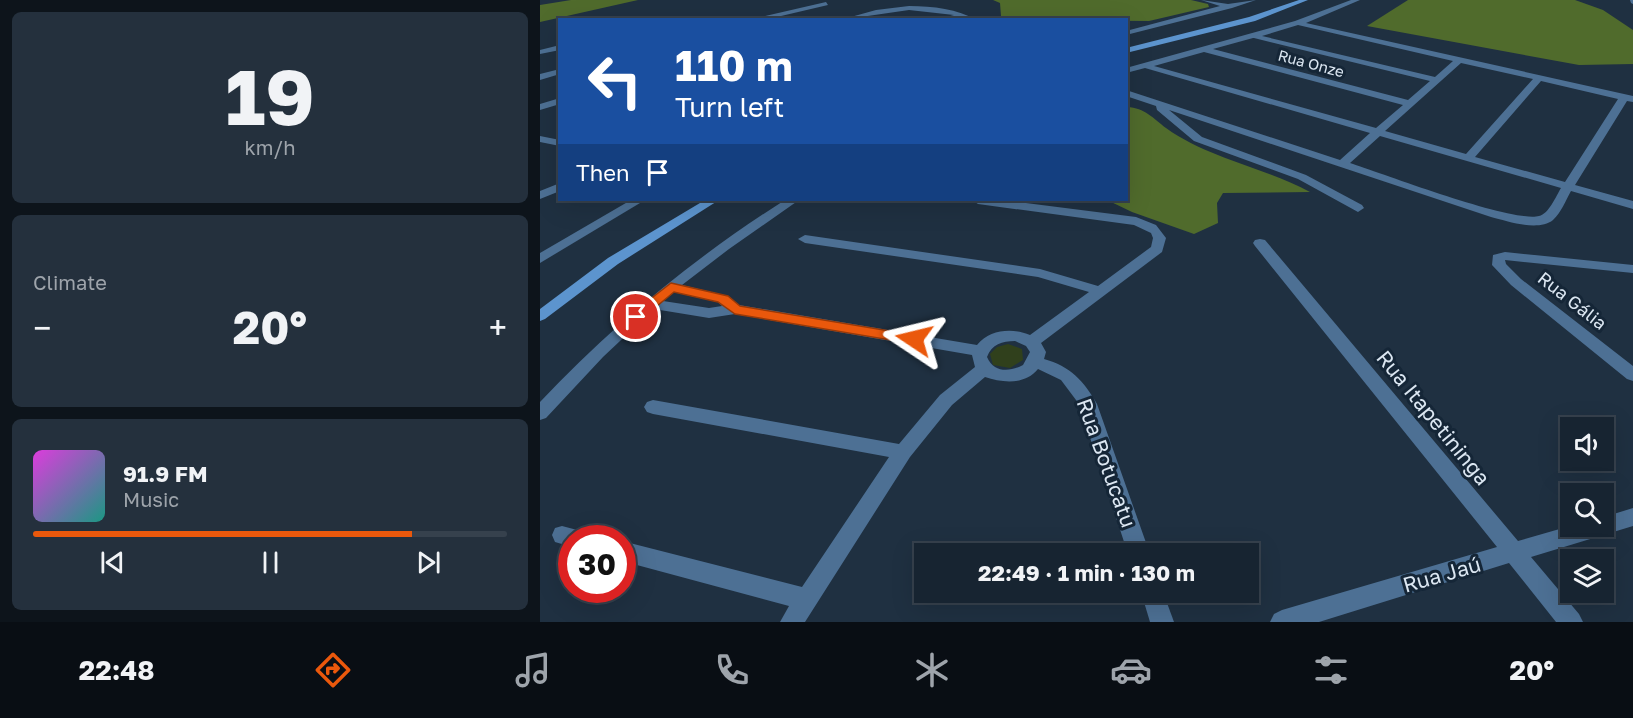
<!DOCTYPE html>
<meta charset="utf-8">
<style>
body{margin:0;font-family:"Golos Text",sans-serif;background:#24303d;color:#f1f3f6;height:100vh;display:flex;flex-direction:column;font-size:22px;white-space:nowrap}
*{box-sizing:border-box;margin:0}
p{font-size:20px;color:#9ea4ab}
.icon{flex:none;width:33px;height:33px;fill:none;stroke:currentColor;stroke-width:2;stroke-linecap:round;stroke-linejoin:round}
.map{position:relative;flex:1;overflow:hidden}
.sheet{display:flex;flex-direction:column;gap:12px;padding:12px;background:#0d141b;width:540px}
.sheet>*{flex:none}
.hud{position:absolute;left:18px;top:18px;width:570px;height:183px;border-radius:0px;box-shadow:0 6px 24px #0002,0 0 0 2px #36414d;background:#1a4fa0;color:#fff;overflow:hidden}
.controls{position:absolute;left:1020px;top:417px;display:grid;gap:12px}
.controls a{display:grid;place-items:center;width:54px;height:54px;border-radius:0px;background:#172431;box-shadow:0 6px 24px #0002,0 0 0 2px #36414d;font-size:30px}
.speed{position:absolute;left:18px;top:525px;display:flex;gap:12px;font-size:30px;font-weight:700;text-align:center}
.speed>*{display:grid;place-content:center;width:78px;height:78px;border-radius:50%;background:#172431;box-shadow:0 6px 24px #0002,0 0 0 2px #36414d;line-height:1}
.speed .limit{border:9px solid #d22;background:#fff;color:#111}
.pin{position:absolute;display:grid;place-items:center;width:51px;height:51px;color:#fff;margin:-26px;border:3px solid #fff;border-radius:50%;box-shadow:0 2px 6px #0007}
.me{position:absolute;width:66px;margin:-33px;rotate:280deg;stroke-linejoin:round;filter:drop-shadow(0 0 4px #0008)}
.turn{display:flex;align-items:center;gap:21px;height:126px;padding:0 18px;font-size:27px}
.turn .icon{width:78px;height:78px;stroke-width:2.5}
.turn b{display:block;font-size:42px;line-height:51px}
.then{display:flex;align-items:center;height:57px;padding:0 18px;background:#0003;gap:12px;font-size:22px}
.big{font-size:45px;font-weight:700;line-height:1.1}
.sheet .widget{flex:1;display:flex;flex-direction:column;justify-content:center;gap:9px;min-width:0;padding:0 21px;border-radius:9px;background:#24303d}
.sheet .dial{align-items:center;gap:0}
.dial b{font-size:78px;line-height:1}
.song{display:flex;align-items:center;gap:18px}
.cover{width:72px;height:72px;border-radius:9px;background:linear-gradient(135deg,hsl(300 70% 55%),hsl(170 70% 35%))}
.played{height:6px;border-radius:3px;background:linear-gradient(90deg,#ea580c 80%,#36414d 80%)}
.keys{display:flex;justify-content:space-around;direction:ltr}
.heat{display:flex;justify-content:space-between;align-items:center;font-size:33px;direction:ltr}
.trip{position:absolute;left:374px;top:543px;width:345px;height:60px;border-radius:0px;background:#172431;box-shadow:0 6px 24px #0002,0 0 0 2px #36414d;font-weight:700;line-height:60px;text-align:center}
.menu{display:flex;height:96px;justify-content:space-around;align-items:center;background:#090e14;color:#9ea4ab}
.menu .icon{width:42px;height:42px}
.menu .on{color:#ea580c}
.menu b{font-size:27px;color:#f1f3f6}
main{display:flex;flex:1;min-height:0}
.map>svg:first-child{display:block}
.green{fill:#30401c}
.forest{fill:#506b2c}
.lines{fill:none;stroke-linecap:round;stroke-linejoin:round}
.street{fill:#4d7094;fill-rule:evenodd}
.secondary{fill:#5c94ce;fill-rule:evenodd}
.route{fill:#ea580c;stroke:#983908;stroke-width:1.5}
.labels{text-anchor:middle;stroke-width:6;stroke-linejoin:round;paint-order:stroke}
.far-street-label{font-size:15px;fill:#dce7f2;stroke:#152637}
.street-label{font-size:18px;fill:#dce7f2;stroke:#152637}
.near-street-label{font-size:21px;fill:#dce7f2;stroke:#152637}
</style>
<main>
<section class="sheet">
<div class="widget dial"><b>19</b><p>km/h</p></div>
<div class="widget"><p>Climate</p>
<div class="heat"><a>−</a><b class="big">20°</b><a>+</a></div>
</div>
<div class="widget">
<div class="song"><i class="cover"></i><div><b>91.9 FM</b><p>Music</p></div></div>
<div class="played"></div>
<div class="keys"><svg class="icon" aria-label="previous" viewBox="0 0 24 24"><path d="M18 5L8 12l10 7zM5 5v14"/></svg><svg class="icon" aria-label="pause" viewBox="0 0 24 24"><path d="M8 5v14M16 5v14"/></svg><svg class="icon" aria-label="next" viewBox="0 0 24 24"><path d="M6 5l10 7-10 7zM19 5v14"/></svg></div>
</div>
</section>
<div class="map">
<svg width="1093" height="622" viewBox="0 0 1093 622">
<rect width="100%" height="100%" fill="#1f3041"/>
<polygon class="green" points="468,344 482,349 483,360 470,368 453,365 450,354 457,347"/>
<g class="forest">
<polygon points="31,0 98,0 0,22 0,5"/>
<polygon points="453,0 651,0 668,4 669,7 609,21 484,20 461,16 460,3"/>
<polygon points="868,0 1035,0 1063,10 1093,30 1093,64 1039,65 827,26"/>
<path d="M587 107C605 108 613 118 626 128 669 159 724 167 770 192L683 193 677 203 678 223 654 234 592 212 567 200H586Z"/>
</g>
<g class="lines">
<g class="street">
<polygon points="661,0 688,4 716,0 692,8 586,35 586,31 680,6"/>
<path d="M811 0H820L766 23 1093 96V102L1087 101 1035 185 1093 201V209L1031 191C1026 200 1021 213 1013 220 998 232 967 221 951 217L629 110 662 137 766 175 822 205 824 208 818 212 758 179 654 141 617 110 616 106 586 96V90L800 160 830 133 605 68 586 73V68L755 21ZM758 25 913 61 895 77 722 36ZM713 38H714L890 81 868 100 673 49ZM664 52 863 105 836 128 614 66ZM921 63 993 79 926 154 845 131ZM1001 81 1078 99 1025 182 935 157ZM840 136 1021 188C1016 196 1009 214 999 216 972 223 844 174 810 163Z"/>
<polygon points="1090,0 1093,0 1093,4 1091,3"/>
<polygon points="286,2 288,5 224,20 208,20"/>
<path d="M369 6C393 6 418 9 436 20H395L414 15 369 10 300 20 336 10Z"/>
<polygon points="20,45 20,50 0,54 0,50"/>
<polygon points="20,69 20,74 0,80 0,74"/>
<polygon points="20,98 20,104 0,110 0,104"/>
<polygon points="0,136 20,140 20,146 0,142"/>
<polygon points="20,183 20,191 0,199 0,191"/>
<polygon points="91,200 105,200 0,263 0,253"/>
<path d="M245 200H259L189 249 142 285 188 296 199 305 437 345C450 329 473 328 490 335L549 292 498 277 265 243 258 239 265 235 500 269 558 286 611 247 613 238 611 233 594 225 438 204 432 200H462L596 217 616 225 626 238 622 252 501 343 506 352 504 359C530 366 544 381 557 404L610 554H588L539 404 521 380 498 369C485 385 463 383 445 377L412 405 370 457 265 622H240L249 606 82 561V541L262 587 349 457 113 414 107 412 104 407 107 402 113 400 359 444 400 395 435 367 432 355 195 314 169 318 114 309 63 357 6 418 0 420V402C74 324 155 257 245 200ZM134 292 178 302 182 306 169 308 123 301ZM475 341 486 346 490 352 483 365C470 372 454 373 447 357 452 344 462 341 475 341Z"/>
<polygon points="720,239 725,240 978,541 1030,526 1064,526 1064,517 1093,508 1093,526 991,557 1039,614 1043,622 1016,622 969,563 779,622 730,622 734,614 742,610 957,547 715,246 713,243 715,240"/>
<polygon points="965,252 1093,265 1093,273 965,260 966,264 981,279 1093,366 1093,381 1087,379 971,285 952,265 953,255"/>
<polygon points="22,526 41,531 44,538 32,538 32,547 15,542 12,535 15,528"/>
<polygon points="601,592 623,592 634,622 610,622"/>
</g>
<g class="secondary">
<polygon points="759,0 768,0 715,21 586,53 586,48 709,17"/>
<polygon points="165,200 179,200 78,264 5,319 0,321 0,309 68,258"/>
</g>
</g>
<polygon class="route" points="131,283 188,296 200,306 374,335 381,339 374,344 195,314 178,302 134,292 100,320 91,320 91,314"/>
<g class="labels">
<g class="far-street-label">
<text transform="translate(771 64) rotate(15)" y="5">Rua Onze</text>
</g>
<g class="street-label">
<text transform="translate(1032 301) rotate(38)" y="6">Rua Gália</text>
</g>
<g class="near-street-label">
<text transform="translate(893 418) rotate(51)" y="7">Rua Itapetininga</text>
<text transform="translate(566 463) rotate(70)" y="7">Rua Botucatu</text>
<text transform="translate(902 575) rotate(-16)" y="7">Rua Jaú</text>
</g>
</g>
</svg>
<div class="controls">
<a><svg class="icon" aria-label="sound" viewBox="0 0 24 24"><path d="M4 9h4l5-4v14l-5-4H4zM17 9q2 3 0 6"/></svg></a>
<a><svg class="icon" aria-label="search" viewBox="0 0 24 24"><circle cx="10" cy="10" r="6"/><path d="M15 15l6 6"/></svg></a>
<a><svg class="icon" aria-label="layers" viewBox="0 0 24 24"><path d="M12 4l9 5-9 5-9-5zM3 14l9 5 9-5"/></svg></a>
</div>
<div class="speed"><div class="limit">30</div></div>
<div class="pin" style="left:96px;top:317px;background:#d93025"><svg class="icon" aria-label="arrive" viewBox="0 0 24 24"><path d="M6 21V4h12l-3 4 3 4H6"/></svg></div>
<svg class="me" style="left:374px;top:339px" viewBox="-20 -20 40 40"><path d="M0-17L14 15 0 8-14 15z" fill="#ea580c" stroke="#fff" stroke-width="4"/></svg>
<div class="trip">22:49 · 1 min · 130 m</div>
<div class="hud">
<div class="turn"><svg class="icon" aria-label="left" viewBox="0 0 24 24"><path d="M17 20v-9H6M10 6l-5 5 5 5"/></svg><div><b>110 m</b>Turn left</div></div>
<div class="then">Then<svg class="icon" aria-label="arrive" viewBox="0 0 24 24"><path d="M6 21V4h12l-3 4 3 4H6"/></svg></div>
</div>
</div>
</main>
<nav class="menu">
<b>22:48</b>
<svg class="icon on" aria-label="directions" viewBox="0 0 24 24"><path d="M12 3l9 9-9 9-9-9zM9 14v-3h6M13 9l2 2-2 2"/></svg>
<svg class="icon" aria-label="music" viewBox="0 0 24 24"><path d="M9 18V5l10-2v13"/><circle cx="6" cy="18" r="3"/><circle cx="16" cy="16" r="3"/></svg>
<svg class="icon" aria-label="phone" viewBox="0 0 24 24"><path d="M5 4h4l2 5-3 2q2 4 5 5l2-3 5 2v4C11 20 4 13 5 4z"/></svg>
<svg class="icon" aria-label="climate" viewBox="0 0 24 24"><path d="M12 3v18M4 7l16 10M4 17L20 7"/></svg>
<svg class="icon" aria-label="car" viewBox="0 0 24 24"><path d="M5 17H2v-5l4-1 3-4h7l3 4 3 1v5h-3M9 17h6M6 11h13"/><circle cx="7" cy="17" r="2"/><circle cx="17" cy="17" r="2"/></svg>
<svg class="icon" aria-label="filters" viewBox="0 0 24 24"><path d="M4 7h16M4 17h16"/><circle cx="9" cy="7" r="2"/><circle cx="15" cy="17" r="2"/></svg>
<b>20°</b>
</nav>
